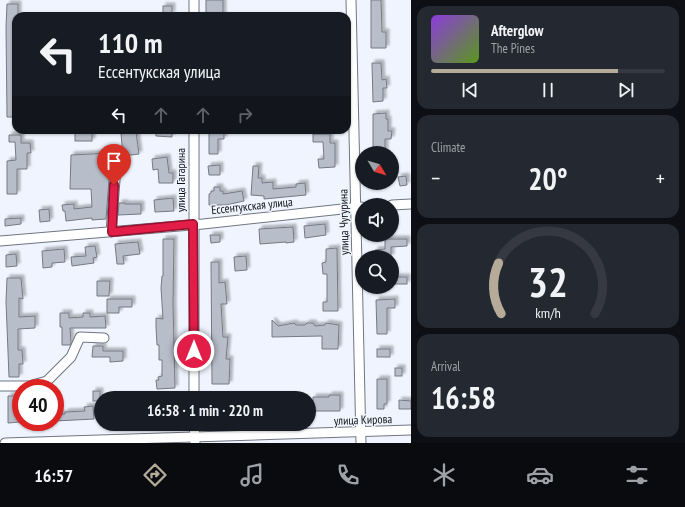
<!DOCTYPE html>
<meta charset="utf-8">
<style>
body{margin:0;font-family:"PT Sans Narrow",sans-serif;background:#242831;color:#f1f3f6;height:100vh;display:flex;flex-direction:column;font-size:15px;white-space:nowrap}
*{box-sizing:border-box;margin:0}
p{font-size:13px;color:#9ea1a6}
.icon{flex:none;width:22px;height:22px;fill:none;stroke:currentColor;stroke-width:2;stroke-linecap:round;stroke-linejoin:round}
.map{position:relative;flex:1;overflow:hidden}
.drawer{display:flex;flex-direction:column;gap:6px;padding:6px;background:#0d0f14;width:274px}
.drawer>*{flex:none}
.guide{position:absolute;left:12px;top:12px;width:339px;height:122px;border-radius:12px;box-shadow:0 1px 3px #0004;background:#171b24;color:#f1f3f6;overflow:hidden}
.needle{width:26px;rotate:128deg}
.buttons{position:absolute;left:355px;top:146px;display:grid;gap:8px}
.buttons a{display:grid;place-items:center;width:44px;height:44px;border-radius:50%;background:#171b24;box-shadow:0 1px 3px #0004;font-size:20px}
.speed{position:absolute;left:12px;top:379px;display:flex;gap:8px;font-size:20px;font-weight:700;text-align:center}
.speed>*{display:grid;place-content:center;width:52px;height:52px;border-radius:50%;background:#171b24;box-shadow:0 1px 3px #0004;line-height:1}
.speed .limit{border:6px solid #d22;background:#fff;color:#111}
.pin{position:absolute;display:grid;place-items:center;width:34px;height:34px;color:#fff;margin:-41px -17px;border-radius:50% 50% 50% 0;rotate:-45deg;box-shadow:0 0 4px #0007}
.pin .icon{rotate:45deg}
.me{position:absolute;width:44px;margin:-22px;rotate:0deg;stroke-linejoin:round;filter:drop-shadow(0 0 3px #0008)}
.turn{display:flex;align-items:center;gap:14px;height:84px;padding:0 20px;font-size:18px}
.turn .icon{width:52px;height:52px;stroke-width:2.5}
.turn b{display:block;font-size:28px;line-height:34px}
.lanes{display:flex;align-items:center;height:38px;padding:0 20px;background:#0003;justify-content:center;gap:20px;direction:ltr}
.lanes .off{opacity:.35}
.big{font-size:30px;font-weight:700;line-height:1.1}
.drawer .tile{flex:1;display:flex;flex-direction:column;justify-content:center;gap:6px;min-width:0;padding:0 14px;border-radius:12px;background:#242831}
.drawer .dial{align-items:center;gap:0}
.dial svg{height:104px;overflow:visible;fill:none;stroke:#363941;stroke-width:7;stroke-linecap:round;text-anchor:middle}
.dial text{fill:#f1f3f6;stroke:none}
.song{display:flex;align-items:center;gap:12px}
.cover{width:48px;height:48px;border-radius:6px;background:linear-gradient(135deg,hsl(270 70% 55%),hsl(90 70% 35%))}
.played{height:4px;border-radius:2px;background:linear-gradient(90deg,#b5ab98 80%,#363941 80%)}
.keys{display:flex;justify-content:space-around;direction:ltr}
.heat{display:flex;justify-content:space-between;align-items:center;font-size:22px;direction:ltr}
.trip{position:absolute;left:94px;top:391px;width:222px;height:40px;border-radius:20px;background:#171b24;box-shadow:0 1px 3px #0004;font-weight:700;line-height:40px;text-align:center}
.dock{display:flex;height:64px;justify-content:space-around;align-items:center;background:#090b0e;color:#9ea1a6}
.dock .icon{width:28px;height:28px}
.dock .active{color:#b5ab98}
.dock b{font-size:18px;color:#f1f3f6}
main{display:flex;flex:1;min-height:0}
.map>svg:first-child{display:block}
.building{fill:#b7bdc9;stroke:#747a85;filter:url(#shadow)}
.lines{fill:none;stroke-linecap:round;stroke-linejoin:round}
.minor-casing{stroke:#707681;stroke-width:11}
.minor{stroke:#fff;stroke-width:9}
.route-casing{stroke:#92132f;stroke-width:10}
.route{stroke:#e11d48;stroke-width:7}
.labels{text-anchor:middle;stroke-width:3;stroke-linejoin:round;paint-order:stroke}
.street-label{font-size:12px;fill:#0f1116;stroke:#eff4fe}
</style>
<main>
<div class="map">
<svg width="411" height="443" viewBox="0 0 411 443">
<defs>
<filter id="shadow"><feDropShadow dx="3" dy="-3" stdDeviation="1" flood-color="#0004"/></filter>
</defs>
<rect width="100%" height="100%" fill="#eff4fe"/>
<g class="building">
<rect x="206" y="0" width="17" height="16"/>
<polygon points="371,0 381,0 382,32 386,32 386,48 371,48"/>
<polygon points="7,4 18,4 18,16 16,16 16,117 7,117 6,27"/>
<rect x="163" y="6" width="9" height="8"/>
<polygon points="372,63 381,63 382,80 386,79 387,88 383,88 383,101 373,102"/>
<polygon points="386,113 386,119 388,119 388,131 392,131 391,139 385,139 385,152 373,153 373,114"/>
<rect x="75" y="130" width="17" height="11"/>
<polygon points="156,130 172,130 172,137 156,136"/>
<polygon points="209,130 224,130 224,139 218,139 218,154 209,154"/>
<polygon points="136,132 139,154 123,156 121,134"/>
<polygon points="313,134 330,134 330,143 335,143 335,167 319,168 318,159 324,159 323,142 313,142"/>
<polygon points="9,135 21,135 21,143 30,143 31,153 27,153 27,169 17,169 17,194 7,194 7,161 16,160 15,142 9,142"/>
<polygon points="111,153 106,219 92,220 92,218 66,221 65,211 63,211 62,205 74,204 74,209 92,207 91,189 70,189 71,155"/>
<polygon points="167,157 169,173 173,173 173,183 159,183 158,169 153,170 152,159"/>
<polygon points="220,165 220,175 209,175 208,166"/>
<polygon points="253,166 259,166 258,178 262,178 262,183 273,182 273,189 296,187 296,184 305,183 306,195 264,199 264,196 251,195"/>
<polygon points="406,176 407,185 400,186 398,177"/>
<polygon points="214,187 220,187 220,191 223,191 223,194 242,191 244,201 226,205 209,205 209,194 211,193 211,191 214,191"/>
<polygon points="173,198 174,211 155,212 154,200"/>
<polygon points="119,203 125,203 125,204 141,204 141,214 118,215"/>
<polygon points="49,209 50,221 40,222 39,210"/>
<polygon points="21,218 21,224 5,226 5,219"/>
<polygon points="325,224 326,235 305,238 304,226"/>
<polygon points="293,227 294,242 286,243 286,242 260,244 259,229"/>
<polygon points="210,235 220,235 220,242 211,243"/>
<polygon points="163,239 174,239 173,304 175,388 157,389 156,380 159,380 158,377 162,376 162,360 159,360 159,345 157,345 156,327 156,318 163,319 161,288 162,276 163,276"/>
<polygon points="385,239 407,239 407,246 391,247 391,257 375,257 375,250 385,249"/>
<polygon points="138,242 140,254 123,256 124,264 117,264 115,244"/>
<polygon points="95,246 97,257 93,258 94,263 72,266 71,257 86,256 85,247"/>
<polygon points="337,248 338,311 323,311 323,302 327,302 327,274 323,274 322,263 326,262 326,249"/>
<polygon points="64,249 65,262 52,263 52,267 43,268 42,251"/>
<polygon points="16,254 17,266 6,267 6,255"/>
<polygon points="246,256 247,270 235,271 234,257"/>
<polygon points="211,262 219,262 219,283 225,282 227,304 221,304 223,337 228,337 226,359 230,359 229,384 212,384"/>
<rect x="395" y="277" width="12" height="7"/>
<polygon points="7,278 21,278 23,299 19,298 19,317 35,316 35,328 18,329 18,350 22,350 23,364 19,364 19,377 9,377 6,302"/>
<polygon points="97,281 110,281 109,296 97,296"/>
<polygon points="107,299 132,299 132,307 119,307 119,313 107,313"/>
<polygon points="395,299 395,308 387,308 387,334 377,334 376,300"/>
<polygon points="60,313 69,313 69,318 83,317 83,313 90,313 90,317 105,316 106,328 70,328 71,343 70,345 62,345 62,327 60,327"/>
<polygon points="272,320 278,326 294,323 296,325 305,325 307,323 313,323 315,326 325,325 326,323 339,325 338,349 322,349 322,336 272,337"/>
<polygon points="93,346 103,346 103,351 123,351 123,361 110,362 110,357 92,357"/>
<rect x="377" y="349" width="13" height="8"/>
<rect x="395" y="368" width="7" height="8"/>
<polygon points="377,379 387,379 387,404 384,404 384,409 377,409"/>
<rect x="93" y="391" width="7" height="10"/>
<polygon points="329,395 340,395 340,411 313,411 313,397 329,397"/>
<polygon points="8,396 21,396 21,405 19,405 20,422 8,423"/>
<polygon points="399,400 411,401 411,409 399,409"/>
<polygon points="93,406 94,419 55,421 55,414 65,414 65,412 85,411 84,407"/>
</g>
<g class="lines">
<g class="minor-casing">
<g id="minor">
<polyline points="351,0 361,443"/>
<polyline points="194,16 194,0"/>
<polyline points="194,130 194,398"/>
<polyline points="392,205 411,204"/>
<polyline points="111,232 117,154"/>
<polyline points="0,241 203,224 361,207"/>
<polyline points="0,386 29,386 47,381 71,357 80,337 104,338"/>
<polyline points="194,424 195,443"/>
<polyline points="5,443 411,430"/>
</g>
</g>
<use href="#minor" class="minor"/>
</g>
<g class="lines">
<g class="route-casing">
<polyline id="route" points="114,185 112,232 193,224 194,351"/>
</g>
<use href="#route" class="route"/>
</g>
<g class="labels">
<g class="street-label">
<text transform="translate(181 180) rotate(-90)" y="4">улица Гагарина</text>
<text transform="translate(252 206) rotate(-6)" y="4">Ессентукская улица</text>
<text transform="translate(344 222) rotate(-91)" y="4">улица Чугурина</text>
<text transform="translate(363 420) rotate(-2)" y="4">улица Кирова</text>
</g>
</g>
</svg>
<div class="buttons">
<a><svg class="needle" viewBox="-14 -14 28 28"><path d="M0-13l5 13h-10z" fill="#e53935"/><path d="M0 13l5-13h-10z" fill="#9ea1a6"/></svg></a>
<a><svg class="icon" aria-label="sound" viewBox="0 0 24 24"><path d="M4 9h4l5-4v14l-5-4H4zM17 9q2 3 0 6"/></svg></a>
<a><svg class="icon" aria-label="search" viewBox="0 0 24 24"><circle cx="10" cy="10" r="6"/><path d="M15 15l6 6"/></svg></a>
</div>
<div class="speed"><div class="limit">40</div></div>
<div class="pin" style="left:114px;top:185px;background:#d93025"><svg class="icon" aria-label="arrive" viewBox="0 0 24 24"><path d="M6 21V4h12l-3 4 3 4H6"/></svg></div>
<svg class="me" style="left:194px;top:351px" viewBox="-20 -20 40 40"><circle r="17" fill="#e11d48" stroke="#fff" stroke-width="3"/><path d="M0-11L8 9 0 5-8 9z" fill="#fff"/></svg>
<div class="trip">16:58 · 1 min · 220 m</div>
<div class="guide">
<div class="turn"><svg class="icon" aria-label="left" viewBox="0 0 24 24"><path d="M17 20v-9H6M10 6l-5 5 5 5"/></svg><div><b>110 m</b>Ессентукская улица</div></div>
<div class="lanes"><svg class="icon" aria-label="left" viewBox="0 0 24 24"><path d="M17 20v-9H6M10 6l-5 5 5 5"/></svg><svg class="icon off" aria-label="ahead" viewBox="0 0 24 24"><path d="M12 20V5M6 11l6-6 6 6"/></svg><svg class="icon off" aria-label="ahead" viewBox="0 0 24 24"><path d="M12 20V5M6 11l6-6 6 6"/></svg><svg class="icon off" aria-label="right" viewBox="0 0 24 24"><path d="M7 20v-9h11M14 6l5 5-5 5"/></svg></div>
</div>
</div>
<section class="drawer">
<div class="tile">
<div class="song"><i class="cover"></i><div><b>Afterglow</b><p>The Pines</p></div></div>
<div class="played"></div>
<div class="keys"><svg class="icon" aria-label="previous" viewBox="0 0 24 24"><path d="M18 5L8 12l10 7zM5 5v14"/></svg><svg class="icon" aria-label="pause" viewBox="0 0 24 24"><path d="M8 5v14M16 5v14"/></svg><svg class="icon" aria-label="next" viewBox="0 0 24 24"><path d="M6 5l10 7-10 7zM19 5v14"/></svg></div>
</div>
<div class="tile"><p>Climate</p>
<div class="heat"><a>−</a><b class="big">20°</b><a>+</a></div>
</div>
<div class="tile dial"><svg viewBox="0 0 100 80">
<path d="M14 69A42 42 0 1 1 86 69"/>
<path d="M14 69A42 42 0 0 1 12 30" stroke="#b5ab98"/>
<text x="50" y="56" font-size="32" font-weight="700">32</text>
<text x="50" y="72" font-size="11">km/h</text>
</svg></div>
<div class="tile"><p>Arrival</p><b class="big">16:58</b></div>
</section>
</main>
<nav class="dock">
<b>16:57</b>
<svg class="icon active" aria-label="directions" viewBox="0 0 24 24"><path d="M12 3l9 9-9 9-9-9zM9 14v-3h6M13 9l2 2-2 2"/></svg>
<svg class="icon" aria-label="music" viewBox="0 0 24 24"><path d="M9 18V5l10-2v13"/><circle cx="6" cy="18" r="3"/><circle cx="16" cy="16" r="3"/></svg>
<svg class="icon" aria-label="phone" viewBox="0 0 24 24"><path d="M5 4h4l2 5-3 2q2 4 5 5l2-3 5 2v4C11 20 4 13 5 4z"/></svg>
<svg class="icon" aria-label="climate" viewBox="0 0 24 24"><path d="M12 3v18M4 7l16 10M4 17L20 7"/></svg>
<svg class="icon" aria-label="car" viewBox="0 0 24 24"><path d="M5 17H2v-5l4-1 3-4h7l3 4 3 1v5h-3M9 17h6M6 11h13"/><circle cx="7" cy="17" r="2"/><circle cx="17" cy="17" r="2"/></svg>
<svg class="icon" aria-label="filters" viewBox="0 0 24 24"><path d="M4 7h16M4 17h16"/><circle cx="9" cy="7" r="2"/><circle cx="15" cy="17" r="2"/></svg>
</nav>
